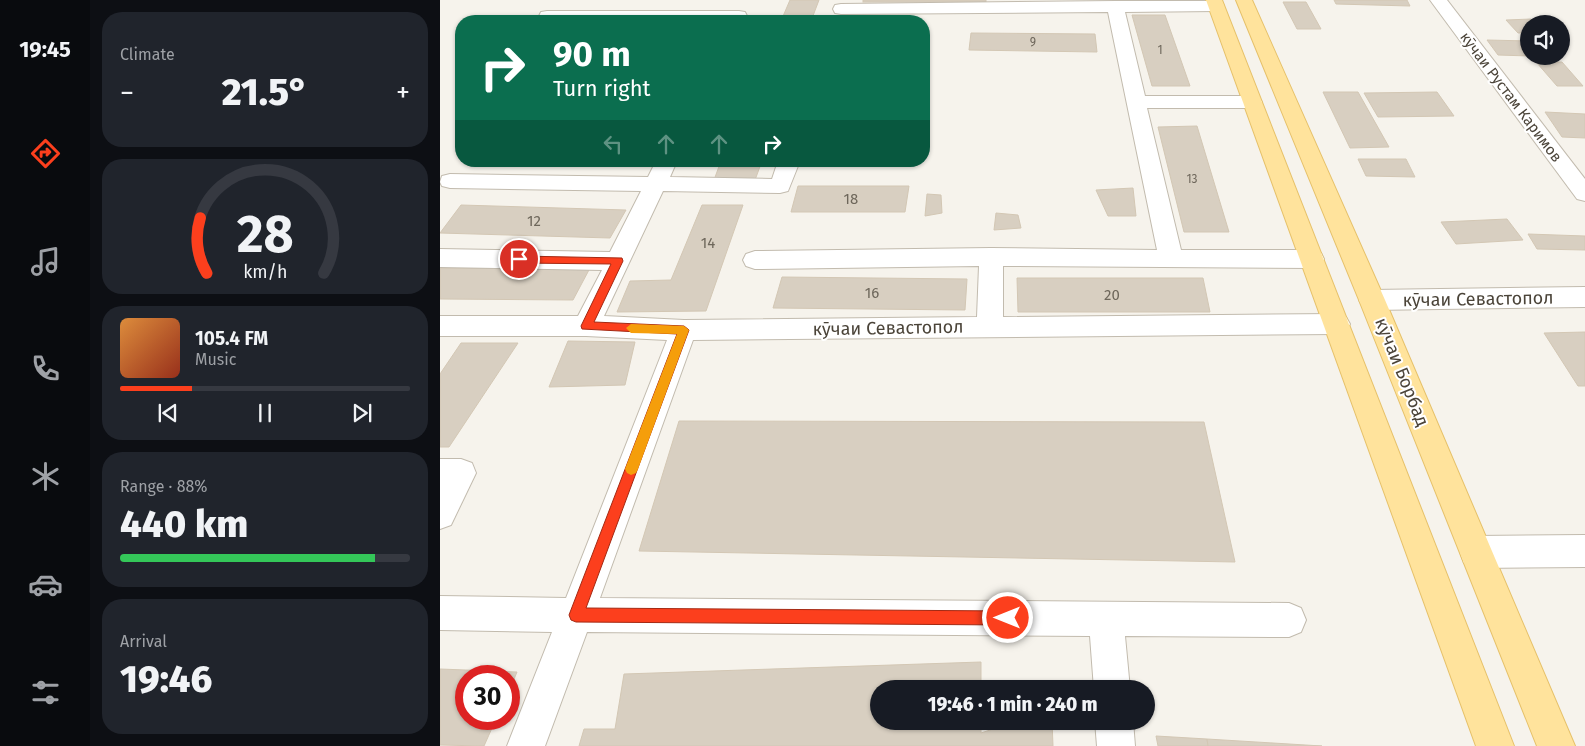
<!DOCTYPE html>
<meta charset="utf-8">
<style>
body{margin:0;font-family:"Fira Sans",sans-serif;background:#20242c;color:#f1f3f6;height:100vh;display:flex;flex-direction:column;font-size:19px;white-space:nowrap}
*{box-sizing:border-box;margin:0}
p{font-size:16px;color:#9ea1a6}
.icon{flex:none;width:28px;height:28px;fill:none;stroke:currentColor;stroke-width:2;stroke-linecap:round;stroke-linejoin:round}
.map{position:relative;flex:1;overflow:hidden}
.side{display:flex;flex-direction:column;gap:12px;padding:12px;background:#0d0f14;width:350px}
.side>*{flex:none}
.hud{position:absolute;left:15px;top:15px;width:475px;height:152px;border-radius:20px;box-shadow:0 1px 4px #0004;background:#0b6e4f;color:#fff;overflow:hidden}
.buttons{position:absolute;left:1080px;top:15px;display:grid;gap:10px}
.buttons a{display:grid;place-items:center;width:50px;height:50px;border-radius:50%;background:#171b24;box-shadow:0 1px 4px #0004;font-size:25px}
.speed{position:absolute;left:15px;top:665px;display:flex;gap:10px;font-size:25px;font-weight:700;text-align:center}
.speed>*{display:grid;place-content:center;width:65px;height:65px;border-radius:50%;background:#171b24;box-shadow:0 1px 4px #0004;line-height:1}
.speed .limit{border:8px solid #d22;background:#fff;color:#111}
.pin{position:absolute;display:grid;place-items:center;width:42px;height:42px;color:#fff;margin:-21px;border:2px solid #fff;border-radius:50%;box-shadow:0 1px 5px #0007}
.me{position:absolute;width:55px;margin:-28px;rotate:270deg;stroke-linejoin:round;filter:drop-shadow(0 0 4px #0008)}
.turn{display:flex;align-items:center;gap:18px;height:105px;padding:0 15px;font-size:22px}
.turn .icon{width:65px;height:65px;stroke-width:2.5}
.turn b{display:block;font-size:35px;line-height:42px}
.lanes{display:flex;align-items:center;height:48px;padding:0 15px;background:#0003;justify-content:center;gap:25px;direction:ltr}
.lanes .off{opacity:.35}
.big{font-size:38px;font-weight:800;line-height:1.1}
.side .widget{flex:1;display:flex;flex-direction:column;justify-content:center;gap:8px;min-width:0;padding:0 18px;border-radius:20px;background:#20242c}
.side .dial{align-items:center;gap:0}
.dial svg{height:130px;overflow:visible;fill:none;stroke:#363941;stroke-width:7;stroke-linecap:round;text-anchor:middle}
.dial text{fill:#f1f3f6;stroke:none}
.song{display:flex;align-items:center;gap:15px}
.cover{width:60px;height:60px;border-radius:8px;background:linear-gradient(135deg,hsl(30 70% 55%),hsl(10 70% 35%))}
.played{height:5px;border-radius:2px;background:linear-gradient(90deg,#fc3f1d 25%,#363941 25%)}
.keys{display:flex;justify-content:space-around;direction:ltr}
.heat{display:flex;justify-content:space-between;align-items:center;font-size:28px;direction:ltr}
.charge{height:8px;border-radius:4px;background:linear-gradient(90deg,#34c759 88%,#363941 0)}
.trip{position:absolute;left:430px;top:680px;width:285px;height:50px;border-radius:25px;background:#171b24;box-shadow:0 1px 4px #0004;font-weight:800;line-height:50px;text-align:center}
main{display:flex;flex:1;min-height:0}
.dock{display:flex;flex-direction:column;width:90px;justify-content:space-around;align-items:center;background:#090b0e;color:#9ea1a6}
.dock .icon{width:35px;height:35px}
.dock .current{color:#fc3f1d}
.dock b{font-size:22px;color:#f1f3f6}
.map>svg:first-child{display:block}
.building{fill:#d8cfc1;stroke:#d3c7b4}
.lines{fill:none;stroke-linecap:round;stroke-linejoin:round}
.minor-casing{stroke:#c2bbae;stroke-width:2}
.major-casing{stroke:#e6c16a;stroke-width:2}
.minor{fill:#fff;fill-rule:evenodd}
.major{fill:#ffe39c;fill-rule:evenodd}
.route{fill:#fc3f1d;stroke:#a42913}
.slow{fill:#f59e0b}
.labels{text-anchor:middle;stroke-width:4;stroke-linejoin:round;paint-order:stroke}
.far-number-label{font-size:12px;fill:#6e675b}
.far-street-label{font-size:15px;fill:#4b4439;stroke:#fff}
.number-label{font-size:15px;fill:#6e675b}
.street-label{font-size:18px;fill:#4b4439;stroke:#fff}
</style>
<main>
<nav class="dock">
<b>19:45</b>
<svg class="icon current" aria-label="directions" viewBox="0 0 24 24"><path d="M12 3l9 9-9 9-9-9zM9 14v-3h6M13 9l2 2-2 2"/></svg>
<svg class="icon" aria-label="music" viewBox="0 0 24 24"><path d="M9 18V5l10-2v13"/><circle cx="6" cy="18" r="3"/><circle cx="16" cy="16" r="3"/></svg>
<svg class="icon" aria-label="phone" viewBox="0 0 24 24"><path d="M5 4h4l2 5-3 2q2 4 5 5l2-3 5 2v4C11 20 4 13 5 4z"/></svg>
<svg class="icon" aria-label="climate" viewBox="0 0 24 24"><path d="M12 3v18M4 7l16 10M4 17L20 7"/></svg>
<svg class="icon" aria-label="car" viewBox="0 0 24 24"><path d="M5 17H2v-5l4-1 3-4h7l3 4 3 1v5h-3M9 17h6M6 11h13"/><circle cx="7" cy="17" r="2"/><circle cx="17" cy="17" r="2"/></svg>
<svg class="icon" aria-label="filters" viewBox="0 0 24 24"><path d="M4 7h16M4 17h16"/><circle cx="9" cy="7" r="2"/><circle cx="15" cy="17" r="2"/></svg>
</nav>
<section class="side">
<div class="widget"><p>Climate</p>
<div class="heat"><a>−</a><b class="big">21.5°</b><a>+</a></div>
</div>
<div class="widget dial"><svg viewBox="0 0 100 80">
<path d="M14 69A42 42 0 1 1 86 69"/>
<path d="M14 69A42 42 0 0 1 10 35" stroke="#fc3f1d"/>
<text x="50" y="56" font-size="32" font-weight="700">28</text>
<text x="50" y="72" font-size="11">km/h</text>
</svg></div>
<div class="widget">
<div class="song"><i class="cover"></i><div><b>105.4 FM</b><p>Music</p></div></div>
<div class="played"></div>
<div class="keys"><svg class="icon" aria-label="previous" viewBox="0 0 24 24"><path d="M18 5L8 12l10 7zM5 5v14"/></svg><svg class="icon" aria-label="pause" viewBox="0 0 24 24"><path d="M8 5v14M16 5v14"/></svg><svg class="icon" aria-label="next" viewBox="0 0 24 24"><path d="M6 5l10 7-10 7zM19 5v14"/></svg></div>
</div>
<div class="widget"><p>Range · 88%</p><b class="big">440 km</b><div class="charge"></div></div>
<div class="widget"><p>Arrival</p><b class="big">19:46</b></div>
</section>
<div class="map">
<svg width="1145" height="746" viewBox="0 0 1145 746">
<rect width="100%" height="100%" fill="#f6f3ec"/>
<g class="building">
<polygon points="350,0 379,0 371,21 341,21"/>
<rect x="423" y="0" width="123" height="2"/>
<polygon points="894,0 967,0 970,6 896,4"/>
<polygon points="843,2 866,2 881,29 857,29"/>
<polygon points="692,15 725,15 750,86 712,86"/>
<polygon points="1091,19 1095,24 1089,24 1089,39 1083,33 1078,33 1066,20"/>
<polygon points="484,31 488,31 485,50 484,50"/>
<polygon points="531,33 655,34 657,52 529,50"/>
<polygon points="1047,40 1089,41 1089,56 1058,55"/>
<polygon points="1122,62 1143,86 1117,86 1097,63"/>
<polygon points="883,92 918,92 949,147 910,148"/>
<polygon points="997,92 1014,116 938,117 924,93"/>
<polygon points="1105,112 1145,114 1145,138 1122,137"/>
<polygon points="757,126 789,232 744,232 718,127"/>
<polygon points="918,159 966,159 975,177 926,176"/>
<polygon points="281,161 322,161 315,180 274,180"/>
<polygon points="358,186 469,186 465,212 351,212"/>
<polygon points="693,188 696,216 668,216 656,190"/>
<polygon points="487,194 501,195 502,213 485,216"/>
<polygon points="21,205 186,210 170,238 0,233"/>
<polygon points="262,205 303,205 266,311 177,312 190,281 231,280"/>
<polygon points="556,213 578,215 581,228 554,230"/>
<polygon points="1067,219 1083,240 1016,244 1001,222"/>
<polygon points="1088,234 1145,236 1145,250 1097,249"/>
<polygon points="0,268 150,268 133,300 0,299"/>
<polygon points="342,277 527,279 525,310 333,308"/>
<polygon points="577,278 763,278 770,312 578,312"/>
<polygon points="1145,332 1145,386 1138,386 1104,333"/>
<polygon points="128,341 195,342 185,385 109,387"/>
<polygon points="21,343 78,343 9,447 0,447 0,374"/>
<polygon points="239,421 764,422 795,562 199,551"/>
<polygon points="541,662 541,689 439,689 439,721 541,721 541,733 577,721 612,721 613,746 139,746 144,729 175,729 184,674"/>
<polygon points="0,669 77,672 69,691 69,676 26,676 26,719 56,719 44,746 0,745"/>
<polygon points="716,736 767,739 768,746 718,746"/>
<polygon points="767,739 882,746 768,746"/>
</g>
<g class="lines">
<g class="minor-casing">
<g id="minor">
<polygon points="990,0 1007,0 1145,179 1145,201 1137,199"/>
<polygon points="675,1 776,1 782,2 784,6 782,10 776,11 685,12 705,96 812,96 819,98 822,102 819,106 812,108 707,108 741,250 872,250 881,253 884,259 881,265 872,268 563,266 563,317 897,314 906,317 910,324 906,331 897,334 253,340 160,598 849,603 861,608 866,620 861,632 849,637 685,636 690,689 654,689 650,636 147,632 105,746 67,746 112,632 0,630 0,596 126,598 227,340 146,336 0,336 0,316 138,316 162,270 0,267 0,249 170,252 201,191 10,188 2,186 0,182 2,176 10,174 208,177 216,161 237,161 230,177 332,179 338,161 360,161 348,191 340,193 223,191 164,316 244,320 537,317 539,266 315,269 306,266 303,260 306,254 315,251 551,248 717,250 668,12 401,14 395,13 393,9 395,5 401,4"/>
<polygon points="107,11 299,11 305,12 307,16 304,21 101,20 99,16 101,12"/>
<polygon points="1145,287 1145,307 932,310 923,307 919,300 923,293 932,290"/>
<polygon points="0,459 21,459 32,463 36,473 11,525 0,529"/>
<polygon points="1145,535 1145,567 1036,568 1024,563 1020,552 1024,541 1036,536"/>
<polygon points="655,721 693,721 695,746 657,746"/>
</g>
</g>
<g class="major-casing">
<g id="major">
<polygon points="766,0 782,0 1074,746 1036,746"/>
<polygon points="796,0 812,0 945,300 1135,746 1097,746 919,300"/>
</g>
</g>
<use href="#minor" class="minor"/>
<use href="#major" class="major"/>
</g>
<polygon class="route" points="79,256 182,258 183,261 154,322 244,326 249,330 146,608 568,611 573,613 575,618 573,623 568,625 136,622 131,620 129,615 237,334 142,329 141,326 171,264 79,263 74,259"/>
<polygon class="slow" points="191,324 244,326 249,330 198,469 196,473 191,475 187,473 185,469 237,334 191,333 186,328"/>
<g class="labels">
<g class="far-number-label">
<text x="593" y="46">9</text>
<text x="720" y="54">1</text>
<text x="752" y="183">13</text>
</g>
<g class="far-street-label">
<text transform="translate(1071 97) rotate(53)" y="5">кӯчаи Рустам Каримов</text>
</g>
<g class="number-label">
<text x="411" y="204">18</text>
<text x="94" y="226">12</text>
<text x="268" y="248">14</text>
<text x="432" y="298">16</text>
<text x="672" y="300">20</text>
</g>
<g class="street-label">
<text transform="translate(1038 299) rotate(-1)" y="6">кӯчаи Севастопол</text>
<text transform="translate(448 328) rotate(-1)" y="6">кӯчаи Севастопол</text>
<text transform="translate(962 372) rotate(68)" y="6">кӯчаи Борбад</text>
</g>
</g>
</svg>
<div class="buttons">
<a><svg class="icon" aria-label="sound" viewBox="0 0 24 24"><path d="M4 9h4l5-4v14l-5-4H4zM17 9q2 3 0 6"/></svg></a>
</div>
<div class="speed"><div class="limit">30</div></div>
<div class="pin" style="left:79px;top:259px;background:#d93025"><svg class="icon" aria-label="arrive" viewBox="0 0 24 24"><path d="M6 21V4h12l-3 4 3 4H6"/></svg></div>
<svg class="me" style="left:568px;top:618px" viewBox="-20 -20 40 40"><circle r="17" fill="#fc3f1d" stroke="#fff" stroke-width="3"/><path d="M0-11L8 9 0 5-8 9z" fill="#fff"/></svg>
<div class="trip">19:46 · 1 min · 240 m</div>
<div class="hud">
<div class="turn"><svg class="icon" aria-label="right" viewBox="0 0 24 24"><path d="M7 20v-9h11M14 6l5 5-5 5"/></svg><div><b>90 m</b>Turn right</div></div>
<div class="lanes"><svg class="icon off" aria-label="left" viewBox="0 0 24 24"><path d="M17 20v-9H6M10 6l-5 5 5 5"/></svg><svg class="icon off" aria-label="ahead" viewBox="0 0 24 24"><path d="M12 20V5M6 11l6-6 6 6"/></svg><svg class="icon off" aria-label="ahead" viewBox="0 0 24 24"><path d="M12 20V5M6 11l6-6 6 6"/></svg><svg class="icon" aria-label="right" viewBox="0 0 24 24"><path d="M7 20v-9h11M14 6l5 5-5 5"/></svg></div>
</div>
</div>
</main>
